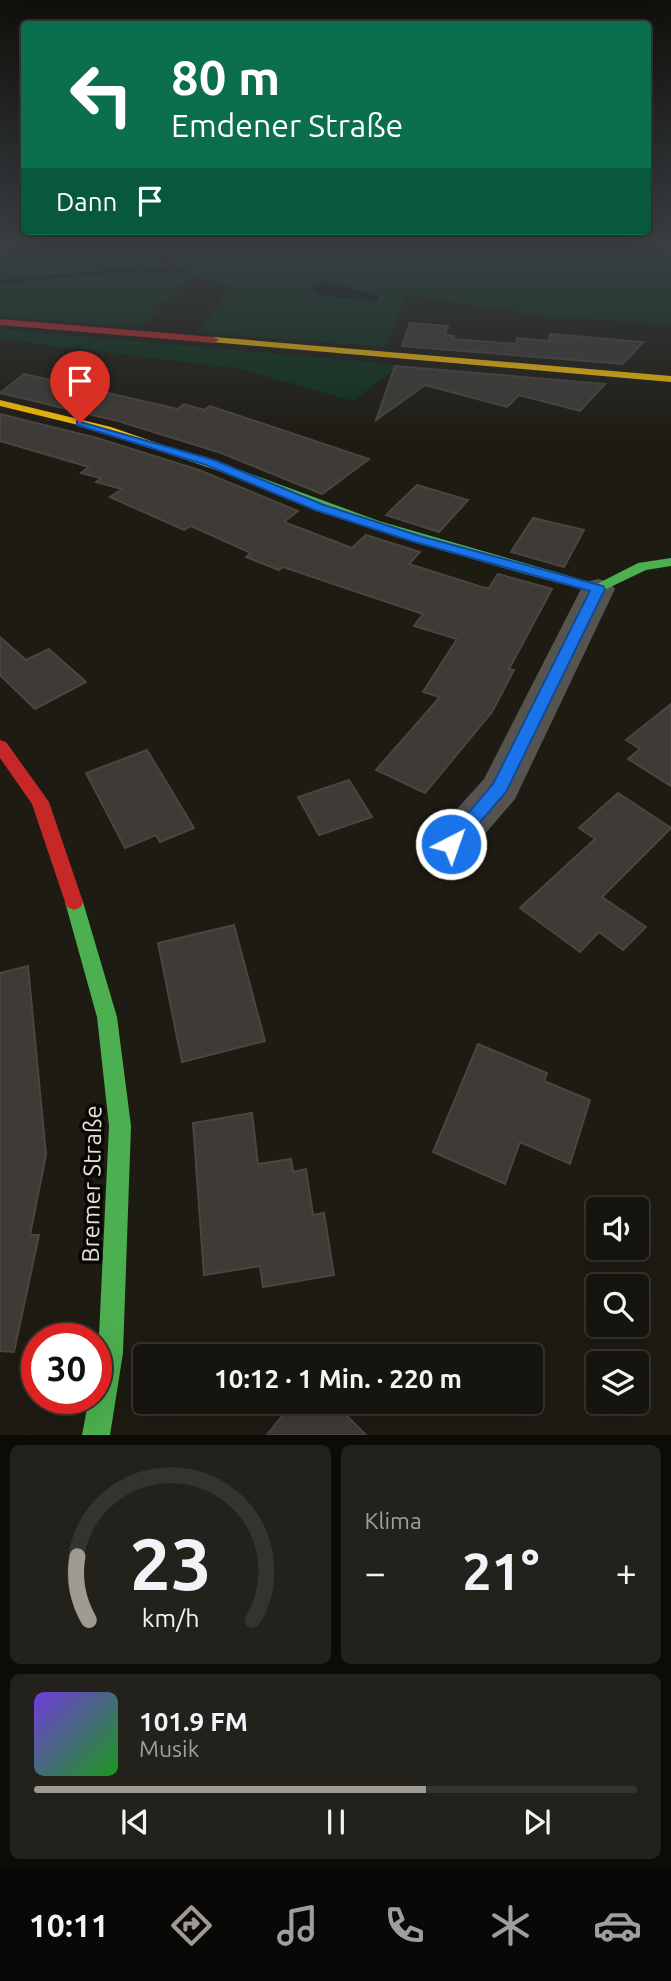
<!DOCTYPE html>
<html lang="de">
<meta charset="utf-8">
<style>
body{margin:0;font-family:Ubuntu,sans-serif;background:#23211c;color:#f1f3f6;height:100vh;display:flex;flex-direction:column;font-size:26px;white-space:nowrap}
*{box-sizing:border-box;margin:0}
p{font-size:23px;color:#9e9e9e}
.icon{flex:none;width:38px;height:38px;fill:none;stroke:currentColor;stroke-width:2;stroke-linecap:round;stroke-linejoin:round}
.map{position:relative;height:1435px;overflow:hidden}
.drawer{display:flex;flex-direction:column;gap:10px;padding:10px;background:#0c0b08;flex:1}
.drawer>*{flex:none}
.top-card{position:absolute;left:21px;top:21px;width:630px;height:214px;border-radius:7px;box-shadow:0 7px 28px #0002,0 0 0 2px #35332e;background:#0b6e4f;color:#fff;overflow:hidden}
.buttons{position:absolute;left:586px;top:1197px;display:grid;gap:14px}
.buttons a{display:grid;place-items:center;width:63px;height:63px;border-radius:7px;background:#16140e;box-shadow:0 7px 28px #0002,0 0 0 2px #35332e;font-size:35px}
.speed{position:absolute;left:21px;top:1323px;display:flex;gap:14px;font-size:35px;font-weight:700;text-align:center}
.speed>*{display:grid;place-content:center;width:91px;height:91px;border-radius:50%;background:#16140e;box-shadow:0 7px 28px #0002,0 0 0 2px #35332e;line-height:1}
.speed .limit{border:10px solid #d22;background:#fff;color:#111}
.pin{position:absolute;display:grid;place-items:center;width:60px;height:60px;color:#fff;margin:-72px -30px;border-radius:50% 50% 50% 0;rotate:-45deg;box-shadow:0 0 7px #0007}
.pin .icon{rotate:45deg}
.me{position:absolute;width:77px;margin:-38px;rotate:41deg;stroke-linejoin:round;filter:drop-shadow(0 0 5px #0008)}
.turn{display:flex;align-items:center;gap:24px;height:147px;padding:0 35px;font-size:32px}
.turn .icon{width:91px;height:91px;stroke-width:2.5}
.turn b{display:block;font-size:49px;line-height:60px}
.then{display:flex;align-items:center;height:66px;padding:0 35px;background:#0003;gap:14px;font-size:26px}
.big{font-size:52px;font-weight:700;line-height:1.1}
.drawer .tile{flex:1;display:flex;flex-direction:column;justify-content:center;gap:10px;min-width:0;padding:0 24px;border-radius:10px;background:#23211c}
.drawer .dial{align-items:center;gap:0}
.dial svg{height:182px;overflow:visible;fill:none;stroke:#35332e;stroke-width:7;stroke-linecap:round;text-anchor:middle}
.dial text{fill:#f1f3f6;stroke:none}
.song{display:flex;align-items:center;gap:21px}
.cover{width:84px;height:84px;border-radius:10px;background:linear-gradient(135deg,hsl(260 70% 55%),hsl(120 70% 35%))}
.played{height:7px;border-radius:4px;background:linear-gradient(90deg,#9e9b91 65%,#35332e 65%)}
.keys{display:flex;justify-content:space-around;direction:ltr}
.heat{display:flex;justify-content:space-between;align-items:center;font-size:38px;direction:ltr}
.drawer .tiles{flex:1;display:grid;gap:10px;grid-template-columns:1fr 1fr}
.tile:last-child{grid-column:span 2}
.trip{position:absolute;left:133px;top:1344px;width:410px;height:70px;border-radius:7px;background:#16140e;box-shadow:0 7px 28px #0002,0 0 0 2px #35332e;font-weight:700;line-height:70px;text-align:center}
.tab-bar{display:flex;height:112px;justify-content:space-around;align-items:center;background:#090806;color:#9e9e9e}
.tab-bar .icon{width:49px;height:49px}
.tab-bar .on{color:#9e9b91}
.tab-bar b{font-size:32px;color:#f1f3f6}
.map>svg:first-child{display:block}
.green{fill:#0d311a}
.water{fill:#040e0f}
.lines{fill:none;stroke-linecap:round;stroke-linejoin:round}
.stream{fill:#040e0f;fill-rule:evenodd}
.building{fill:#3e3a36;stroke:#4a4541;stroke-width:2}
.street{fill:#555451;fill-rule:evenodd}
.fast{fill:#4caf50;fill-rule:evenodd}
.slow{fill:#ffc107;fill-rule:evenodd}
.jam{fill:#c62828;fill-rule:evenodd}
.route{fill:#1a73e8;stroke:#114b97;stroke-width:2}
.labels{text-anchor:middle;stroke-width:7;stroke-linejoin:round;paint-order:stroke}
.near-street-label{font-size:24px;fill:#e3e0d6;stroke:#090703}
</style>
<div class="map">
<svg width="671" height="1435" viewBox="0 0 671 1435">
<rect width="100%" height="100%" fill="#1d1b12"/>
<g class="green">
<polygon points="0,243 671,243 671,324 551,317 406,295 386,347 198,332 232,285 188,276 143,327 0,317"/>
<polygon points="0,329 400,365 353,401 240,369 0,339"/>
</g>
<polygon class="water" points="327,281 379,297 377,301 322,296 310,290 314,284"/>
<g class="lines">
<polygon class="stream" points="166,248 169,250 169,260 184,269 189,270 189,272 137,271 0,284 0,280 137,267 176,269 163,261 163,250"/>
</g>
<g class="building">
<polygon points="410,323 448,326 445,335 454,336 453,339 516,344 517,338 549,341 550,334 643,342 623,364 402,346"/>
<polygon points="395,366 605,384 580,411 519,395 507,407 425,385 376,420"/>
<polygon points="24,374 178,409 184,404 204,410 210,406 369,459 322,494 221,453 118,421 0,393"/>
<polygon points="0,414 97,438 199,470 298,511 284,522 352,548 366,535 420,552 409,564 485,588 489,588 498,574 552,589 509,669 514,670 492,712 425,793 376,770 440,697 423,692 457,639 414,626 423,614 283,567 279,570 246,557 251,553 191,526 184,530 110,497 122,489 96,482 101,478 81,473 89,467 0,441"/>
<polygon points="417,485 468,500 439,532 386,515"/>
<polygon points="533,518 584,530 564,567 511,552"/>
<polygon points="0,637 26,660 49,649 86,682 35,709 0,675"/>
<polygon points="671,704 671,786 628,759 640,749 626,740"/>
<polygon points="147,750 194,828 160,842 156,835 125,848 86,773"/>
<polygon points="349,780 372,817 319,835 298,797"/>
<polygon points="618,793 671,828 602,897 646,927 623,950 599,932 580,952 520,908 595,839 579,828"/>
<polygon points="234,925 265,1041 182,1062 158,943"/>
<polygon points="28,966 46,1155 30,1235 39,1235 14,1352 0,1351 0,973"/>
<polygon points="478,1044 547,1073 544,1081 590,1100 570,1164 520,1142 505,1184 433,1152"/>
<polygon points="252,1113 258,1164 291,1159 293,1172 306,1169 313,1215 324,1213 334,1275 263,1287 260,1266 204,1275 193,1123"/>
<polygon points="293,1402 333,1402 366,1435 267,1435"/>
</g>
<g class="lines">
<polygon class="street" points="598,579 610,582 615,589 515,799 466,856 451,861 436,856 429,844 436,832 484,779 581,589 586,582"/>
<g class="fast">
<path d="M243 471 379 521 597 584 638 563 671 558V566L646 570 598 593C476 563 355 524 239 478V472Z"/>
<polygon points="74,894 81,897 83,902 117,1017 131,1126 123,1353 110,1435 82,1435 89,1398 96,1398 109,1126 97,1017 65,902 67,897"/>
</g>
<g class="slow">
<polygon points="214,337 671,376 671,382 211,342 209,340"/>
<polygon points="0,400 111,427 249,475 247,478 239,478 103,431 0,406"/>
</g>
<g class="jam">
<polygon points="0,319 214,337 219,340 214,343 0,325"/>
<polygon points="0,740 6,742 49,802 83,902 81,907 74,910 67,907 65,902 32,804 0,758"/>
</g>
</g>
<linearGradient id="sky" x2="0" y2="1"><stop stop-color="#100f0a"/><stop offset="0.55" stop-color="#3a3f44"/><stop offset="1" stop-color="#3a3f44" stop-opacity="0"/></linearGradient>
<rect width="671" height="443" fill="url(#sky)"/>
<polygon class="route" points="77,421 214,460 324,505 420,536 603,586 605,589 506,792 457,849 451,851 442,844 493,784 590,591 411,541 315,510 206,465 77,425"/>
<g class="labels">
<g class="near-street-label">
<text transform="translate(92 1184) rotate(-89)" y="8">Bremer Straße</text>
</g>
</g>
</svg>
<div class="buttons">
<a><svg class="icon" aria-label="sound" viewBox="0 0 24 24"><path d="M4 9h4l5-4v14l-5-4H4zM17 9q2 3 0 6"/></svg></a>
<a><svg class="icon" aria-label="search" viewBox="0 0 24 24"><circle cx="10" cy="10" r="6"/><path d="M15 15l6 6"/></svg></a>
<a><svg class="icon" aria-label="layers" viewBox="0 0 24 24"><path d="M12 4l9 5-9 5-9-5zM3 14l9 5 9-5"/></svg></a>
</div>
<div class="speed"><div class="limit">30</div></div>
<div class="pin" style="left:80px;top:423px;background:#d93025"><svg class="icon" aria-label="arrive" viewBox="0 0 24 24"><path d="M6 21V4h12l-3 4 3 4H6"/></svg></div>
<svg class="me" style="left:451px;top:844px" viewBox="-20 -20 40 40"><circle r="17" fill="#1a73e8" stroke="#fff" stroke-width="3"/><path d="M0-11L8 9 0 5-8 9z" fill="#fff"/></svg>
<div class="trip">10:12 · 1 Min. · 220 m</div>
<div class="top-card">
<div class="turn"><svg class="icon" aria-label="left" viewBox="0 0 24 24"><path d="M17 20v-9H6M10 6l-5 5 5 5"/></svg><div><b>80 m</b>Emdener Straße</div></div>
<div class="then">Dann<svg class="icon" aria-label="arrive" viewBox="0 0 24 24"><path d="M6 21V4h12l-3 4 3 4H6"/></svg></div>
</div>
</div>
<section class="drawer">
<div class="tiles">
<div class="tile dial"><svg viewBox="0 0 100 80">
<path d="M14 69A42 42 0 1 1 86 69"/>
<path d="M14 69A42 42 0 0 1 9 41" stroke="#9e9b91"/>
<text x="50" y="56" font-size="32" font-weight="700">23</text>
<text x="50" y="72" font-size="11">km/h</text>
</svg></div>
<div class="tile"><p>Klima</p>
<div class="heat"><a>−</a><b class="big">21°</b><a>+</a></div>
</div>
<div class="tile">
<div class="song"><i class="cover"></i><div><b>101.9 FM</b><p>Musik</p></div></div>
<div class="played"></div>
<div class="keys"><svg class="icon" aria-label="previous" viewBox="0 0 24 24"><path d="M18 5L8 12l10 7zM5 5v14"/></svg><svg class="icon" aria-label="pause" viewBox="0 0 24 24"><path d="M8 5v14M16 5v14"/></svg><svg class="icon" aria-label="next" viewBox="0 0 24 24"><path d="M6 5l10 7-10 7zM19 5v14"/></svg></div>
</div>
</div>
</section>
<nav class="tab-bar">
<b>10:11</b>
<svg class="icon on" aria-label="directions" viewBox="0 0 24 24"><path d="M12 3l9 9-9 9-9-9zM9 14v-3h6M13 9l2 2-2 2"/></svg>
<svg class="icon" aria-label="music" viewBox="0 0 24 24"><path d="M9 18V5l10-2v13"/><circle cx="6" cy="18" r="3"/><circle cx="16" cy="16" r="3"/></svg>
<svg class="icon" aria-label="phone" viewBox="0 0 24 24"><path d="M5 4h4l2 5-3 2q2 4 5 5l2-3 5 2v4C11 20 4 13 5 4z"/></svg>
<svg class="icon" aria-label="climate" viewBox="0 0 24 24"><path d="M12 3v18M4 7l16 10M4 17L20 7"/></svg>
<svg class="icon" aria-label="car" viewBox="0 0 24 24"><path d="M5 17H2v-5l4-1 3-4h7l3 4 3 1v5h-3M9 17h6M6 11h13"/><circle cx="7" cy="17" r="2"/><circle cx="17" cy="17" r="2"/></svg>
</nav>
